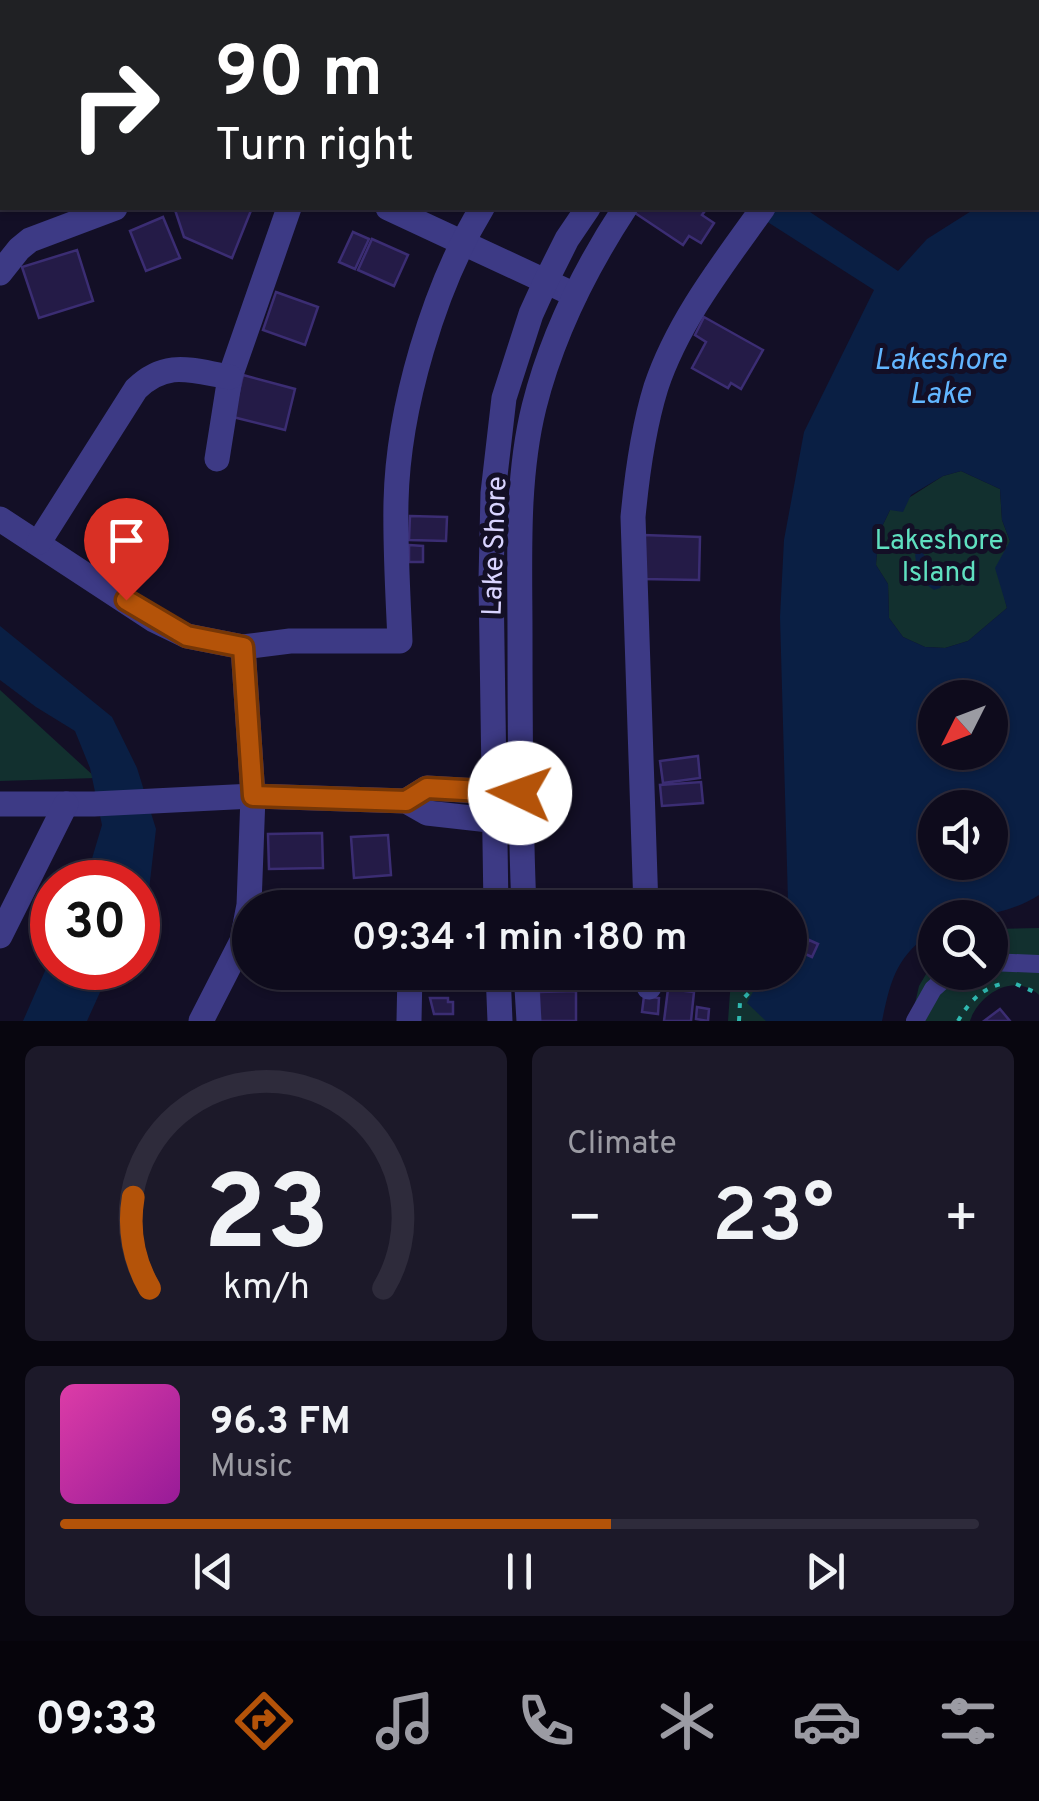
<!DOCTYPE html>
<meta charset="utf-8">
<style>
body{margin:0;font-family:Overpass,sans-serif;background:#1c1929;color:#f1f3f6;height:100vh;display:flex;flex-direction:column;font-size:38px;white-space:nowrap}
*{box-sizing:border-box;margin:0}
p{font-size:32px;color:#9b9ba3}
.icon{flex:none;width:55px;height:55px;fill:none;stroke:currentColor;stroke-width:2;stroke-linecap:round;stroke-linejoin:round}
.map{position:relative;height:1021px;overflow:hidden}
.details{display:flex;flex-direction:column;gap:25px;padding:25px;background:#08060f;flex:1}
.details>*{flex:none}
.top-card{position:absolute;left:0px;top:0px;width:1040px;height:210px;box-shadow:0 2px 8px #0004,0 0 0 2px #2e2b3b;background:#202124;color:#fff;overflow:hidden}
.needle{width:65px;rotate:228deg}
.fabs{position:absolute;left:918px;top:680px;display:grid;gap:20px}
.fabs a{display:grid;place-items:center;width:90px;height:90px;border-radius:50%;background:#0e0b1c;box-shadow:0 2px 8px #0004,0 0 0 2px #2e2b3b;font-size:50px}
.speed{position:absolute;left:30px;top:860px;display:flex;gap:20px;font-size:50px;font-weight:700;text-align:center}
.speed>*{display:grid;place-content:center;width:130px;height:130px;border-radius:50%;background:#0e0b1c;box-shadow:0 2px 8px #0004,0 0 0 2px #2e2b3b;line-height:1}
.speed .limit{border:15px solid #d22;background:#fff;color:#111}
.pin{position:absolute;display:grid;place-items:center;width:85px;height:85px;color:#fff;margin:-102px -42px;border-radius:50% 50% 50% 0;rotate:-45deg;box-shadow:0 0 10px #0007}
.pin .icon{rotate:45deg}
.me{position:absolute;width:110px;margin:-55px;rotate:273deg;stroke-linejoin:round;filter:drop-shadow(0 0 8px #0008)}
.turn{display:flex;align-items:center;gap:35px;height:210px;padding:0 50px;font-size:45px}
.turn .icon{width:130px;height:130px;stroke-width:2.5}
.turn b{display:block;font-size:70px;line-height:85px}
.big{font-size:75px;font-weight:600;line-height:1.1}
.details .widget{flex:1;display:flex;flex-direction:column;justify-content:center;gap:15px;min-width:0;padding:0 35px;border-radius:15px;background:#1c1929}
.details .dial{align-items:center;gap:0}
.dial svg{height:260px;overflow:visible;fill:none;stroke:#2e2b3b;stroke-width:7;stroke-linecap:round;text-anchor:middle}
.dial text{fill:#f1f3f6;stroke:none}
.song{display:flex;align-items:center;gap:30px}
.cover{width:120px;height:120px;border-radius:15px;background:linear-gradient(135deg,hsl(320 70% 55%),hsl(300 70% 35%))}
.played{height:10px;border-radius:5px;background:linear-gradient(90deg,#b45309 60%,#2e2b3b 60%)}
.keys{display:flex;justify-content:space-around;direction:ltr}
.heat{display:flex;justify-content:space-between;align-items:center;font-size:55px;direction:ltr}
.details .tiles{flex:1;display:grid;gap:25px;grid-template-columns:1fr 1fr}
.widget:last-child{grid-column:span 2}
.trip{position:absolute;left:232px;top:890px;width:575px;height:100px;border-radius:50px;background:#0e0b1c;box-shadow:0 2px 8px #0004,0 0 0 2px #2e2b3b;font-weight:600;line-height:100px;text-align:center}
.tabs{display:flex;height:160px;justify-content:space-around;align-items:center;background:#06040b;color:#9b9ba3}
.tabs .icon{width:70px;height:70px}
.tabs .selected{color:#b45309}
.tabs b{font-size:45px;color:#f1f3f6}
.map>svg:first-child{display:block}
.green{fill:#12302f}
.water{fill:#0a1f44;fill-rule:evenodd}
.building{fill:#241b47;stroke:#3b2d73;stroke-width:2.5}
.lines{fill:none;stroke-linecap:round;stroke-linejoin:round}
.path{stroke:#2fb8b0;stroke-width:4;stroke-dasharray:5 8;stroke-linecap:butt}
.pedestrian{stroke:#3d3a85;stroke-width:18}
.minor{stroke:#3d3a85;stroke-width:25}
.tertiary{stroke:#3d3a85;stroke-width:25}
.route-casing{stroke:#753606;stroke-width:25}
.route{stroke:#b45309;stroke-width:18}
.labels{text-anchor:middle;stroke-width:10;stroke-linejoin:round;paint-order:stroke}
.park-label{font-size:28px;fill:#5fe0c0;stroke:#130f26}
.street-label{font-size:28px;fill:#d9d4ff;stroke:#130f26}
.water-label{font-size:30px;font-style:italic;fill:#62b6ff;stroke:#130f26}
</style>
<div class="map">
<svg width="1039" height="1021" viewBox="0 0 1039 1021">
<rect width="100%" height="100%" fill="#130f26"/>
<g class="green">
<polygon points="961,471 1000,489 1002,520 1010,541 1002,588 1007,608 968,641 945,648 925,647 903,637 889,618 888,584 876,565 878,535 890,510 943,476"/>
<polygon points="0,690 96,778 0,781"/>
<path d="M1039 928V995C1014 972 979 994 970 1021H911L919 986 935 959V972H990V929Z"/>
<polygon points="731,979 764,987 770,1021 728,1021"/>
</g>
<g class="water">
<path d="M1039 136V895C1006 916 973 917 935 918V930C897 955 891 978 882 1021H766L747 1003 763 973 790 972 780 617 784 540 804 432 874 290 766 221 774 208H804L898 271 927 239 976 208H1038ZM961 471 1000 489 1002 520 1010 541 995 568 1007 608 968 641 945 648 925 647 903 637 889 618 888 584 876 565 878 535 890 510 903 512 911 495 943 476ZM935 698H990V752H935ZM935 808H990V862H935Z"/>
<polygon points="920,549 932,566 947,577 940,588 934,590 919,579 915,555"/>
<polygon points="0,626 112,717 137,768 156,829 149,890 138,911 138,882 85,882 102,825 90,768 75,731 36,707 0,680"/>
<polygon points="52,955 52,968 111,968 87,1021 23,1021"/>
</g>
<g class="building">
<polygon points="184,208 252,208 232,258 184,237 175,210"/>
<polygon points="639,208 707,208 702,215 714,223 701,243 689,236 683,245 635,213"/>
<polygon points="163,217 180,258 146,271 130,231"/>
<polygon points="353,232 369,239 355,269 339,262"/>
<polygon points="372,239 408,255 394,286 358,270"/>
<polygon points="77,250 93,301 39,318 22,267"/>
<polygon points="276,292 318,307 305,345 263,330"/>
<polygon points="704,317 763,350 741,389 731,383 728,388 692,368 706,342 695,335"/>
<polygon points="243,375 295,389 285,430 233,417"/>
<polygon points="410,516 447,517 446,541 409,540"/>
<polygon points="643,535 700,537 699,580 642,579"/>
<polygon points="409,545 423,546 423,562 409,562"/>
<polygon points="698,756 700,778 663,783 660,761"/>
<polygon points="701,782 703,803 662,806 660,785"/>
<polygon points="322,833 323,868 269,869 268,834"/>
<polygon points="388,835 391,875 354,878 351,837"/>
<polygon points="809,940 818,944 812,957 803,953"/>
<polygon points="668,989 694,992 691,1021 664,1021"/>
<polygon points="576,991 576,1021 539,1021 539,992"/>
<polygon points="644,996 659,998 658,1014 642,1012"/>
<polygon points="430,998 448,998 448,1002 453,1002 453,1014 434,1014"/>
<polygon points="697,1007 709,1009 708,1021 696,1019"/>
<polygon points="1000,1009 1010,1021 984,1021"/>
</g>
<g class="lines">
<g class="path">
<polyline points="1016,984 1039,994"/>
<polyline points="739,1021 740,1002 769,972"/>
<path d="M958 1021C969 1002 983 986 1007 983"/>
</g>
<g class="pedestrian">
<polyline points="990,962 1039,964"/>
<polyline points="915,1021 933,989 952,972"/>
</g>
<g class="minor">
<polyline points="834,0 838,2"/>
<polyline points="883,0 888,2"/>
<polyline points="363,2 364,0"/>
<polyline points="606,2 606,0"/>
<polyline points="971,2 972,0"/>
<polyline points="0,69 2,70"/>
<polyline points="388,208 575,295"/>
<polyline points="0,273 19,249 30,240 115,208"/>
<polyline points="217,459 230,377 289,208"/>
<path d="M0 519 154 620 187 636 243 647 290 641H400C398 595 395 548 396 502 398 408 434 287 482 208"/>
<path d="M39 542 136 389C167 359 192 371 230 377"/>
<polyline points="406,801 427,788 516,793"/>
<polyline points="0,804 94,804 253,796 406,801 427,813 515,823"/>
<path d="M646 908 633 517C637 474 643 429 656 387 678 321 723 264 763 208"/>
<polyline points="0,936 66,804"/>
<polyline points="648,972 649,987"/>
<polyline points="201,1021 242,941 249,905 253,796 243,647"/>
<polyline points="409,1021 410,972"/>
</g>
<g class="tertiary">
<polyline points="723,2 724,0"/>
<polyline points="768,2 770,0"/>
<polyline points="496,908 491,580 493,493 504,398 531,314 546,281 567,239 588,208"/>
<path d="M524 908C520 816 520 725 520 634 520 559 516 480 534 407 552 335 585 269 625 208"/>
<polyline points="498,972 500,1021"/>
<polyline points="526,972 529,1021"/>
</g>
</g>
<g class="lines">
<g class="route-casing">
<polyline id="route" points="126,600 187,636 243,647 253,796 406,801 427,788 520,793"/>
</g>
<use href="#route" class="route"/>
</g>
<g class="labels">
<g class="park-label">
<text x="939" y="549">Lakeshore<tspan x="939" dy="32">Island</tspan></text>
</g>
<g class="street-label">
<text transform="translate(493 546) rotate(-88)" y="10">Lake Shore</text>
</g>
<g class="water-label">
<text x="940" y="369">Lakeshore<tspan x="940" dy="34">Lake</tspan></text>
</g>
</g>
</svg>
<div class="fabs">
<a><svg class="needle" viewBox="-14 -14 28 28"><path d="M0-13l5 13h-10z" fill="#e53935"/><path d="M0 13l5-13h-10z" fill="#9b9ba3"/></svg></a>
<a><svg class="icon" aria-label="sound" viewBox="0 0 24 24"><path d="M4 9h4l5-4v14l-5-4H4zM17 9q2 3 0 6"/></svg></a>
<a><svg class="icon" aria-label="search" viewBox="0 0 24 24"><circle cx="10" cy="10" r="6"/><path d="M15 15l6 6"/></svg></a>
</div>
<div class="speed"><div class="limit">30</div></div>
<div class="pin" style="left:126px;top:600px;background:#d93025"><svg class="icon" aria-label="arrive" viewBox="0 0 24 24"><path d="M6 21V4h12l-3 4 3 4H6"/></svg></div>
<svg class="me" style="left:520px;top:793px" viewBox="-20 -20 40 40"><circle r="19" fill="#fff"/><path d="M0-13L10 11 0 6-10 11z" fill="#b45309"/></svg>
<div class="trip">09:34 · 1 min · 180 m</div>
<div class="top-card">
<div class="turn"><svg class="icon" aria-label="right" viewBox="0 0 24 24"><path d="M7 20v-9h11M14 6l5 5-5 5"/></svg><div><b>90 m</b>Turn right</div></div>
</div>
</div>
<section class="details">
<div class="tiles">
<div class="widget dial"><svg viewBox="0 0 100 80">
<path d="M14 69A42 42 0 1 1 86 69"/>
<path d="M14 69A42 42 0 0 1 9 41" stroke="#b45309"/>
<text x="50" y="56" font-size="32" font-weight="700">23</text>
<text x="50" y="72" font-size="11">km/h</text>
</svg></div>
<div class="widget"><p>Climate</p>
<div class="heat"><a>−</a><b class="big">23°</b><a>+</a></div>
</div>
<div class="widget">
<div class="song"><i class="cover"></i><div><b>96.3 FM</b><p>Music</p></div></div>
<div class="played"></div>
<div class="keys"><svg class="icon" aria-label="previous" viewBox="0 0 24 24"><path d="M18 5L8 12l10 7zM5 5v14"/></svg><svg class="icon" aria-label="pause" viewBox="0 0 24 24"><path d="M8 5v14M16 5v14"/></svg><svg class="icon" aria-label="next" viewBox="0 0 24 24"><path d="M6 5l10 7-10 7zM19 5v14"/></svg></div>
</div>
</div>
</section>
<nav class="tabs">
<b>09:33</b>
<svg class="icon selected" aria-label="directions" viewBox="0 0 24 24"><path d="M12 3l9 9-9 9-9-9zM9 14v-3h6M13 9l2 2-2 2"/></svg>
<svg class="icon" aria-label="music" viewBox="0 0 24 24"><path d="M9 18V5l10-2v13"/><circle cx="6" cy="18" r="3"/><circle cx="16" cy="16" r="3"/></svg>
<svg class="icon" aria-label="phone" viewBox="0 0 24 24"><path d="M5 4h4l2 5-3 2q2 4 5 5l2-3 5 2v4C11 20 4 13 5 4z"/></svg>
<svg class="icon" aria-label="climate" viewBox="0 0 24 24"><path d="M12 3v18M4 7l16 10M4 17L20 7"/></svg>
<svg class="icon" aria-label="car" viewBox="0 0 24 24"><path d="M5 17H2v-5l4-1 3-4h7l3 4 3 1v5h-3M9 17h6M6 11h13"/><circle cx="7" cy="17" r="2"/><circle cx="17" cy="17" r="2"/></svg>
<svg class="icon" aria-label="filters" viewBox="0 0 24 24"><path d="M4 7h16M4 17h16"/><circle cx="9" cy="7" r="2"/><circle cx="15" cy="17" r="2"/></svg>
</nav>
